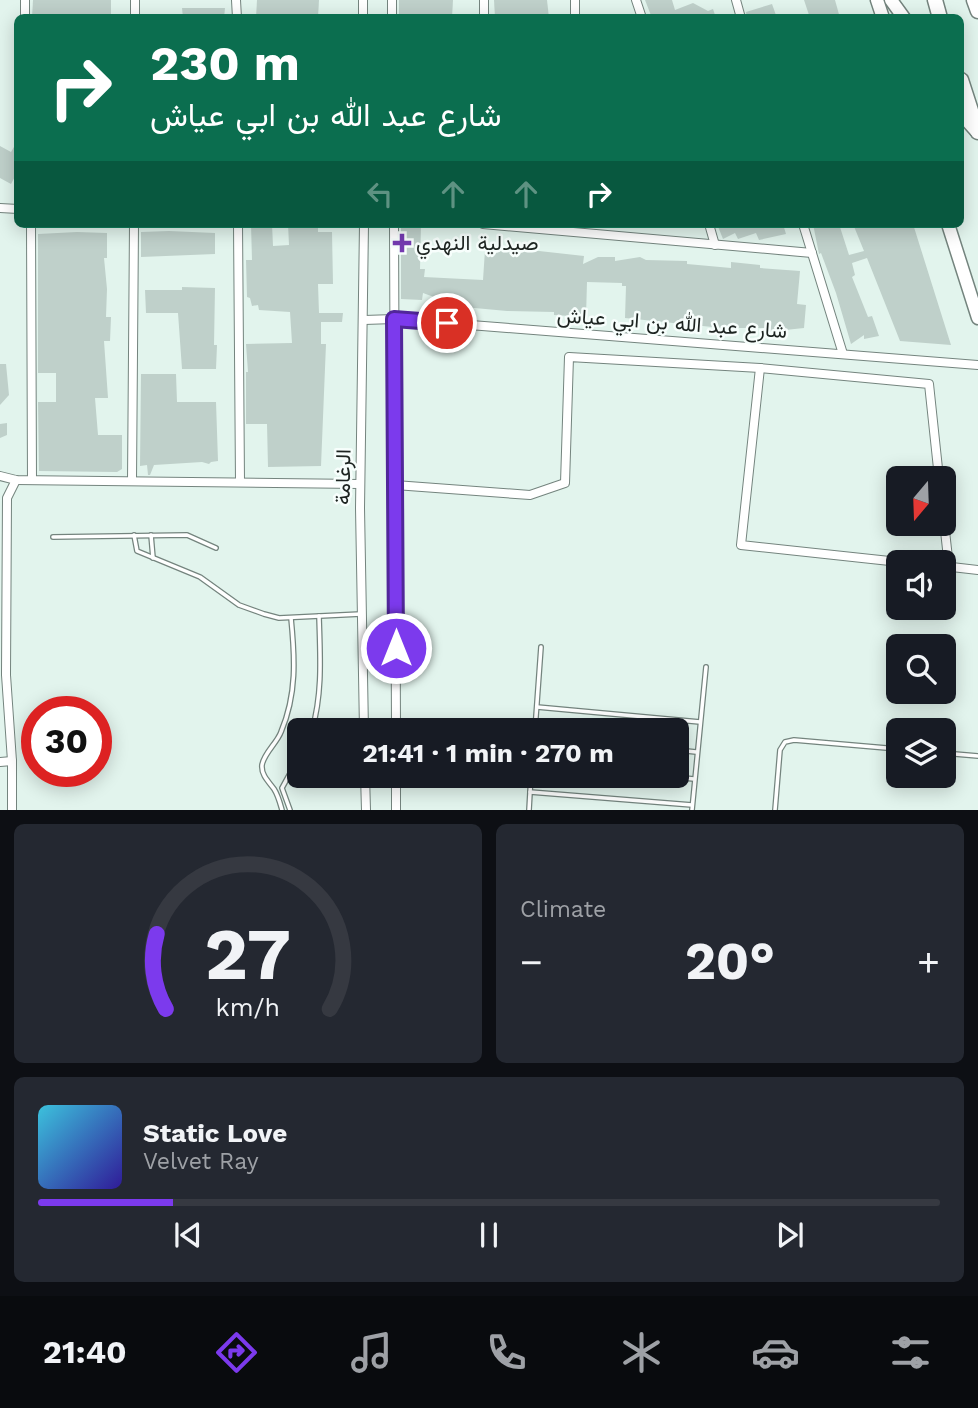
<!DOCTYPE html>
<meta charset="utf-8">
<style>
body{margin:0;font-family:"Work Sans",Vazirmatn,sans-serif;background:#242831;color:#f1f3f6;height:100vh;display:flex;flex-direction:column;font-size:26px;white-space:nowrap}
*{box-sizing:border-box;margin:0}
p{font-size:23px;color:#9ea1a6}
.icon{flex:none;width:38px;height:38px;fill:none;stroke:currentColor;stroke-width:2;stroke-linecap:round;stroke-linejoin:round}
.map{position:relative;height:810px;overflow:hidden}
.side{display:flex;flex-direction:column;gap:14px;padding:14px;background:#0d0f14;flex:1}
.side>*{flex:none}
.guide{position:absolute;left:14px;top:14px;width:950px;height:214px;border-radius:10px;box-shadow:0 4px 18px #0003;background:#0b6e4f;color:#fff;overflow:hidden}
.needle{width:46px;rotate:199deg}
.controls{position:absolute;left:886px;top:466px;display:grid;gap:14px}
.controls a{display:grid;place-items:center;width:70px;height:70px;border-radius:10px;background:#171b24;box-shadow:0 4px 18px #0003;font-size:35px}
.speed{position:absolute;left:21px;top:696px;display:flex;gap:14px;font-size:35px;font-weight:700;text-align:center}
.speed>*{display:grid;place-content:center;width:91px;height:91px;border-radius:50%;background:#171b24;box-shadow:0 4px 18px #0003;line-height:1}
.speed .limit{border:10px solid #d22;background:#fff;color:#111}
.pin{position:absolute;display:grid;place-items:center;width:60px;height:60px;color:#fff;margin:-30px;border:4px solid #fff;border-radius:50%;box-shadow:0 2px 7px #0007}
.me{position:absolute;width:77px;margin:-38px;rotate:0deg;stroke-linejoin:round;filter:drop-shadow(0 0 5px #0008)}
.turn{display:flex;align-items:center;gap:24px;height:147px;padding:0 21px;font-size:32px}
.turn .icon{width:91px;height:91px;stroke-width:2.5}
.turn b{display:block;font-size:49px;line-height:60px}
.lanes{display:flex;align-items:center;height:66px;padding:0 21px;background:#0003;justify-content:center;gap:35px;direction:ltr}
.lanes .off{opacity:.35}
.big{font-size:52px;font-weight:700;line-height:1.1}
.side .tile{flex:1;display:flex;flex-direction:column;justify-content:center;gap:10px;min-width:0;padding:0 24px;border-radius:10px;background:#242831}
.side .dial{align-items:center;gap:0}
.dial svg{height:182px;overflow:visible;fill:none;stroke:#363941;stroke-width:7;stroke-linecap:round;text-anchor:middle}
.dial text{fill:#f1f3f6;stroke:none}
.song{display:flex;align-items:center;gap:21px}
.cover{width:84px;height:84px;border-radius:10px;background:linear-gradient(135deg,hsl(190 70% 55%),hsl(250 70% 35%))}
.played{height:7px;border-radius:4px;background:linear-gradient(90deg,#7c3aed 15%,#363941 15%)}
.keys{display:flex;justify-content:space-around;direction:ltr}
.heat{display:flex;justify-content:space-between;align-items:center;font-size:38px;direction:ltr}
.side .tiles{flex:1;display:grid;gap:14px;grid-template-columns:1fr 1fr}
.tile:last-child{grid-column:span 2}
.trip{position:absolute;left:287px;top:718px;width:402px;height:70px;border-radius:10px;background:#171b24;box-shadow:0 4px 18px #0003;font-weight:700;line-height:70px;text-align:center}
.dock{display:flex;height:112px;justify-content:space-around;align-items:center;background:#090b0e;color:#9ea1a6}
.dock .icon{width:49px;height:49px}
.dock .selected{color:#7c3aed}
.dock b{font-size:32px;color:#f1f3f6}
.map>svg:first-child{display:block}
.building{fill:#bfd0ca}
.lines{fill:none;stroke-linecap:round;stroke-linejoin:round}
.lane-casing{stroke:#74847e;stroke-width:6}
.street-casing{stroke:#74847e;stroke-width:10}
.primary-casing{stroke:#74847e;stroke-width:15}
.highway-casing{stroke:#74847e;stroke-width:17}
.lane{stroke:#fff;stroke-width:3.5}
.street{stroke:#fff;stroke-width:8}
.primary{stroke:#fff;stroke-width:12}
.highway{stroke:#fff;stroke-width:14}
.route-casing{stroke:#51269a;stroke-width:18}
.route{stroke:#7c3aed;stroke-width:12}
.poi-dot{fill:#743ab0;stroke:#f7fefc;stroke-width:2.5}
.labels{text-anchor:middle;stroke-width:5;stroke-linejoin:round;paint-order:stroke}
.poi-label{font-size:21px;fill:#1d2421;stroke:#f7fefc;text-anchor:start}
.street-label{font-size:21px;fill:#1d2421;stroke:#f7fefc}
</style>
<div class="map">
<svg width="978" height="810" viewBox="0 0 978 810">
<rect width="100%" height="100%" fill="#e2f4ed"/>
<g class="building">
<polygon points="33,0 111,0 111,18 32,18"/>
<polygon points="257,0 319,0 318,18 256,18"/>
<polygon points="399,0 453,0 452,18 399,18"/>
<polygon points="494,0 547,0 549,18 495,18"/>
<polygon points="645,0 672,0 675,10 693,3 708,11 713,9 716,18 652,18"/>
<polygon points="804,0 835,0 840,18 810,18"/>
<polygon points="772,4 777,18 747,18 746,12"/>
<polygon points="182,8 225,8 224,18 183,18"/>
<polygon points="18,140 18,171 11,184 0,178 0,146 11,152"/>
<polygon points="251,224 272,224 273,246 289,245 288,224 318,224 318,232 332,232 333,284 318,284 319,313 343,313 342,322 321,322 321,344 326,344 321,466 268,467 267,424 246,424 246,372 248,372 246,344 292,343 290,312 259,310 258,305 252,306 250,298 247,297 246,260 252,260"/>
<polygon points="717,224 783,224 786,234 759,240 756,233 738,239 735,233 723,239"/>
<polygon points="813,224 839,224 849,255 864,251 853,224 913,224 951,345 900,341 867,258 852,263 855,275 852,277 868,317 872,316 879,336 864,339 864,335 851,344 836,293 821,253 819,254"/>
<polygon points="421,225 420,269 425,269 424,277 483,280 485,250 521,249 584,256 583,264 598,257 615,257 615,261 640,257 646,260 687,261 687,264 731,268 731,262 760,265 760,268 800,271 797,304 806,305 804,328 766,332 767,328 722,328 625,318 626,286 622,286 622,283 587,282 586,317 554,315 554,312 507,311 442,305 434,297 423,293 422,300 401,299 401,226"/>
<polygon points="169,231 215,233 215,254 141,257 141,232"/>
<polygon points="77,232 107,233 107,258 104,258 107,289 106,317 111,317 110,341 104,341 108,398 95,398 98,435 122,435 122,469 117,472 39,471 38,402 56,402 56,373 38,373 38,234"/>
<polygon points="182,287 215,288 214,345 217,345 216,369 182,369 178,313 146,313 145,290 182,290"/>
<polygon points="0,364 6,364 9,395 0,405"/>
<polygon points="141,374 176,374 177,402 216,402 218,461 211,462 209,464 202,462 154,465 150,475 148,475 147,465 140,466"/>
<polygon points="7,423 7,435 0,438 0,424"/>
</g>
<g class="lines">
<g class="lane-casing">
<g id="lane">
<polyline points="134,535 137,551 200,577 239,605 264,614 279,618 361,614"/>
<polyline points="151,535 153,558"/>
<polyline points="53,537 187,535 216,548"/>
<polyline points="537,707 700,722"/>
<path d="M312 730C323 692 320 654 319 616"/>
<polyline points="535,730 541,647"/>
<polyline points="677,750 696,752"/>
<polyline points="943,753 978,756"/>
<polyline points="654,775 694,779"/>
<polyline points="530,792 692,805"/>
<path d="M282 810C280 803 278 795 274 789 269 782 261 775 262 765 264 753 277 743 281 732 297 694 295 658 291 618"/>
<polyline points="290,810 282,788 299,757"/>
<polyline points="529,810 531,775"/>
<polyline points="692,810 706,667"/>
<polyline points="775,810 780,750 785,742 794,740 898,749"/>
</g>
</g>
<g class="street-casing">
<g id="street">
<polyline points="25,0 25,18"/>
<polyline points="236,0 237,18"/>
<polyline points="363,0 363,18"/>
<polyline points="392,0 392,18"/>
<polyline points="575,0 575,18"/>
<polyline points="636,0 642,18"/>
<polyline points="736,0 741,18"/>
<polyline points="135,18 135,0"/>
<polyline points="484,18 484,0"/>
<polyline points="0,208 18,209"/>
<polyline points="31,224 32,480"/>
<polyline points="238,224 240,482"/>
<polyline points="394,224 396,730"/>
<polyline points="483,224 812,253"/>
<polyline points="709,224 715,245"/>
<polyline points="803,224 843,354"/>
<polyline points="364,320 394,319 978,365"/>
<polyline points="760,368 741,545 899,562"/>
<polyline points="0,476 16,480 360,484"/>
<polyline points="132,481 134,224"/>
<polyline points="395,485 530,495 565,483 569,357 760,368 929,384 939,478"/>
<polyline points="943,513 949,567"/>
<polyline points="943,566 978,570"/>
<polyline points="364,730 360,508 364,224"/>
<polyline points="0,762 12,761"/>
<polyline points="365,775 366,810"/>
<polyline points="396,775 396,810"/>
<polyline points="12,810 12,761 6,675 7,498 16,480"/>
</g>
</g>
<g class="primary-casing">
<g id="primary">
<polyline points="877,0 883,18"/>
<polyline points="891,0 904,18"/>
<polyline points="961,114 977,132"/>
<polyline points="948,224 978,318"/>
</g>
</g>
<g class="highway-casing">
<g id="highway">
<polyline points="935,0 940,18"/>
<polyline points="974,0 978,11"/>
<polyline points="961,80 978,132"/>
</g>
</g>
<use href="#lane" class="lane"/>
<use href="#street" class="street"/>
<use href="#primary" class="primary"/>
<use href="#highway" class="highway"/>
</g>
<g class="lines">
<g class="route-casing">
<polyline id="route" points="396,648 394,319 447,323"/>
</g>
<use href="#route" class="route"/>
</g>
<path class="poi-dot" d="M398.5 232.5h7v7h7v7h-7v7h-7v-7h-7v-7h7z"/>
<g class="labels">
<g class="poi-label">
<text x="416" y="250">صيدلية النهدي</text>
</g>
<g class="street-label">
<text transform="translate(672 323) rotate(4)" y="7">شارع عبد الله بن ابي عياش</text>
<text transform="translate(343 477) rotate(-89)" y="7">الرغامة</text>
</g>
</g>
</svg>
<div class="controls">
<a><svg class="needle" viewBox="-14 -14 28 28"><path d="M0-13l5 13h-10z" fill="#e53935"/><path d="M0 13l5-13h-10z" fill="#9ea1a6"/></svg></a>
<a><svg class="icon" aria-label="sound" viewBox="0 0 24 24"><path d="M4 9h4l5-4v14l-5-4H4zM17 9q2 3 0 6"/></svg></a>
<a><svg class="icon" aria-label="search" viewBox="0 0 24 24"><circle cx="10" cy="10" r="6"/><path d="M15 15l6 6"/></svg></a>
<a><svg class="icon" aria-label="layers" viewBox="0 0 24 24"><path d="M12 4l9 5-9 5-9-5zM3 14l9 5 9-5"/></svg></a>
</div>
<div class="speed"><div class="limit">30</div></div>
<div class="pin" style="left:447px;top:323px;background:#d93025"><svg class="icon" aria-label="arrive" viewBox="0 0 24 24"><path d="M6 21V4h12l-3 4 3 4H6"/></svg></div>
<svg class="me" style="left:396px;top:648px" viewBox="-20 -20 40 40"><circle r="17" fill="#7c3aed" stroke="#fff" stroke-width="3"/><path d="M0-11L8 9 0 5-8 9z" fill="#fff"/></svg>
<div class="trip">21:41 · 1 min · 270 m</div>
<div class="guide">
<div class="turn"><svg class="icon" aria-label="right" viewBox="0 0 24 24"><path d="M7 20v-9h11M14 6l5 5-5 5"/></svg><div><b>230 m</b>شارع عبد الله بن ابي عياش</div></div>
<div class="lanes"><svg class="icon off" aria-label="left" viewBox="0 0 24 24"><path d="M17 20v-9H6M10 6l-5 5 5 5"/></svg><svg class="icon off" aria-label="ahead" viewBox="0 0 24 24"><path d="M12 20V5M6 11l6-6 6 6"/></svg><svg class="icon off" aria-label="ahead" viewBox="0 0 24 24"><path d="M12 20V5M6 11l6-6 6 6"/></svg><svg class="icon" aria-label="right" viewBox="0 0 24 24"><path d="M7 20v-9h11M14 6l5 5-5 5"/></svg></div>
</div>
</div>
<section class="side">
<div class="tiles">
<div class="tile dial"><svg viewBox="0 0 100 80">
<path d="M14 69A42 42 0 1 1 86 69"/>
<path d="M14 69A42 42 0 0 1 10 36" stroke="#7c3aed"/>
<text x="50" y="56" font-size="32" font-weight="700">27</text>
<text x="50" y="72" font-size="11">km/h</text>
</svg></div>
<div class="tile"><p>Climate</p>
<div class="heat"><a>−</a><b class="big">20°</b><a>+</a></div>
</div>
<div class="tile">
<div class="song"><i class="cover"></i><div><b>Static Love</b><p>Velvet Ray</p></div></div>
<div class="played"></div>
<div class="keys"><svg class="icon" aria-label="previous" viewBox="0 0 24 24"><path d="M18 5L8 12l10 7zM5 5v14"/></svg><svg class="icon" aria-label="pause" viewBox="0 0 24 24"><path d="M8 5v14M16 5v14"/></svg><svg class="icon" aria-label="next" viewBox="0 0 24 24"><path d="M6 5l10 7-10 7zM19 5v14"/></svg></div>
</div>
</div>
</section>
<nav class="dock">
<b>21:40</b>
<svg class="icon selected" aria-label="directions" viewBox="0 0 24 24"><path d="M12 3l9 9-9 9-9-9zM9 14v-3h6M13 9l2 2-2 2"/></svg>
<svg class="icon" aria-label="music" viewBox="0 0 24 24"><path d="M9 18V5l10-2v13"/><circle cx="6" cy="18" r="3"/><circle cx="16" cy="16" r="3"/></svg>
<svg class="icon" aria-label="phone" viewBox="0 0 24 24"><path d="M5 4h4l2 5-3 2q2 4 5 5l2-3 5 2v4C11 20 4 13 5 4z"/></svg>
<svg class="icon" aria-label="climate" viewBox="0 0 24 24"><path d="M12 3v18M4 7l16 10M4 17L20 7"/></svg>
<svg class="icon" aria-label="car" viewBox="0 0 24 24"><path d="M5 17H2v-5l4-1 3-4h7l3 4 3 1v5h-3M9 17h6M6 11h13"/><circle cx="7" cy="17" r="2"/><circle cx="17" cy="17" r="2"/></svg>
<svg class="icon" aria-label="filters" viewBox="0 0 24 24"><path d="M4 7h16M4 17h16"/><circle cx="9" cy="7" r="2"/><circle cx="15" cy="17" r="2"/></svg>
</nav>
